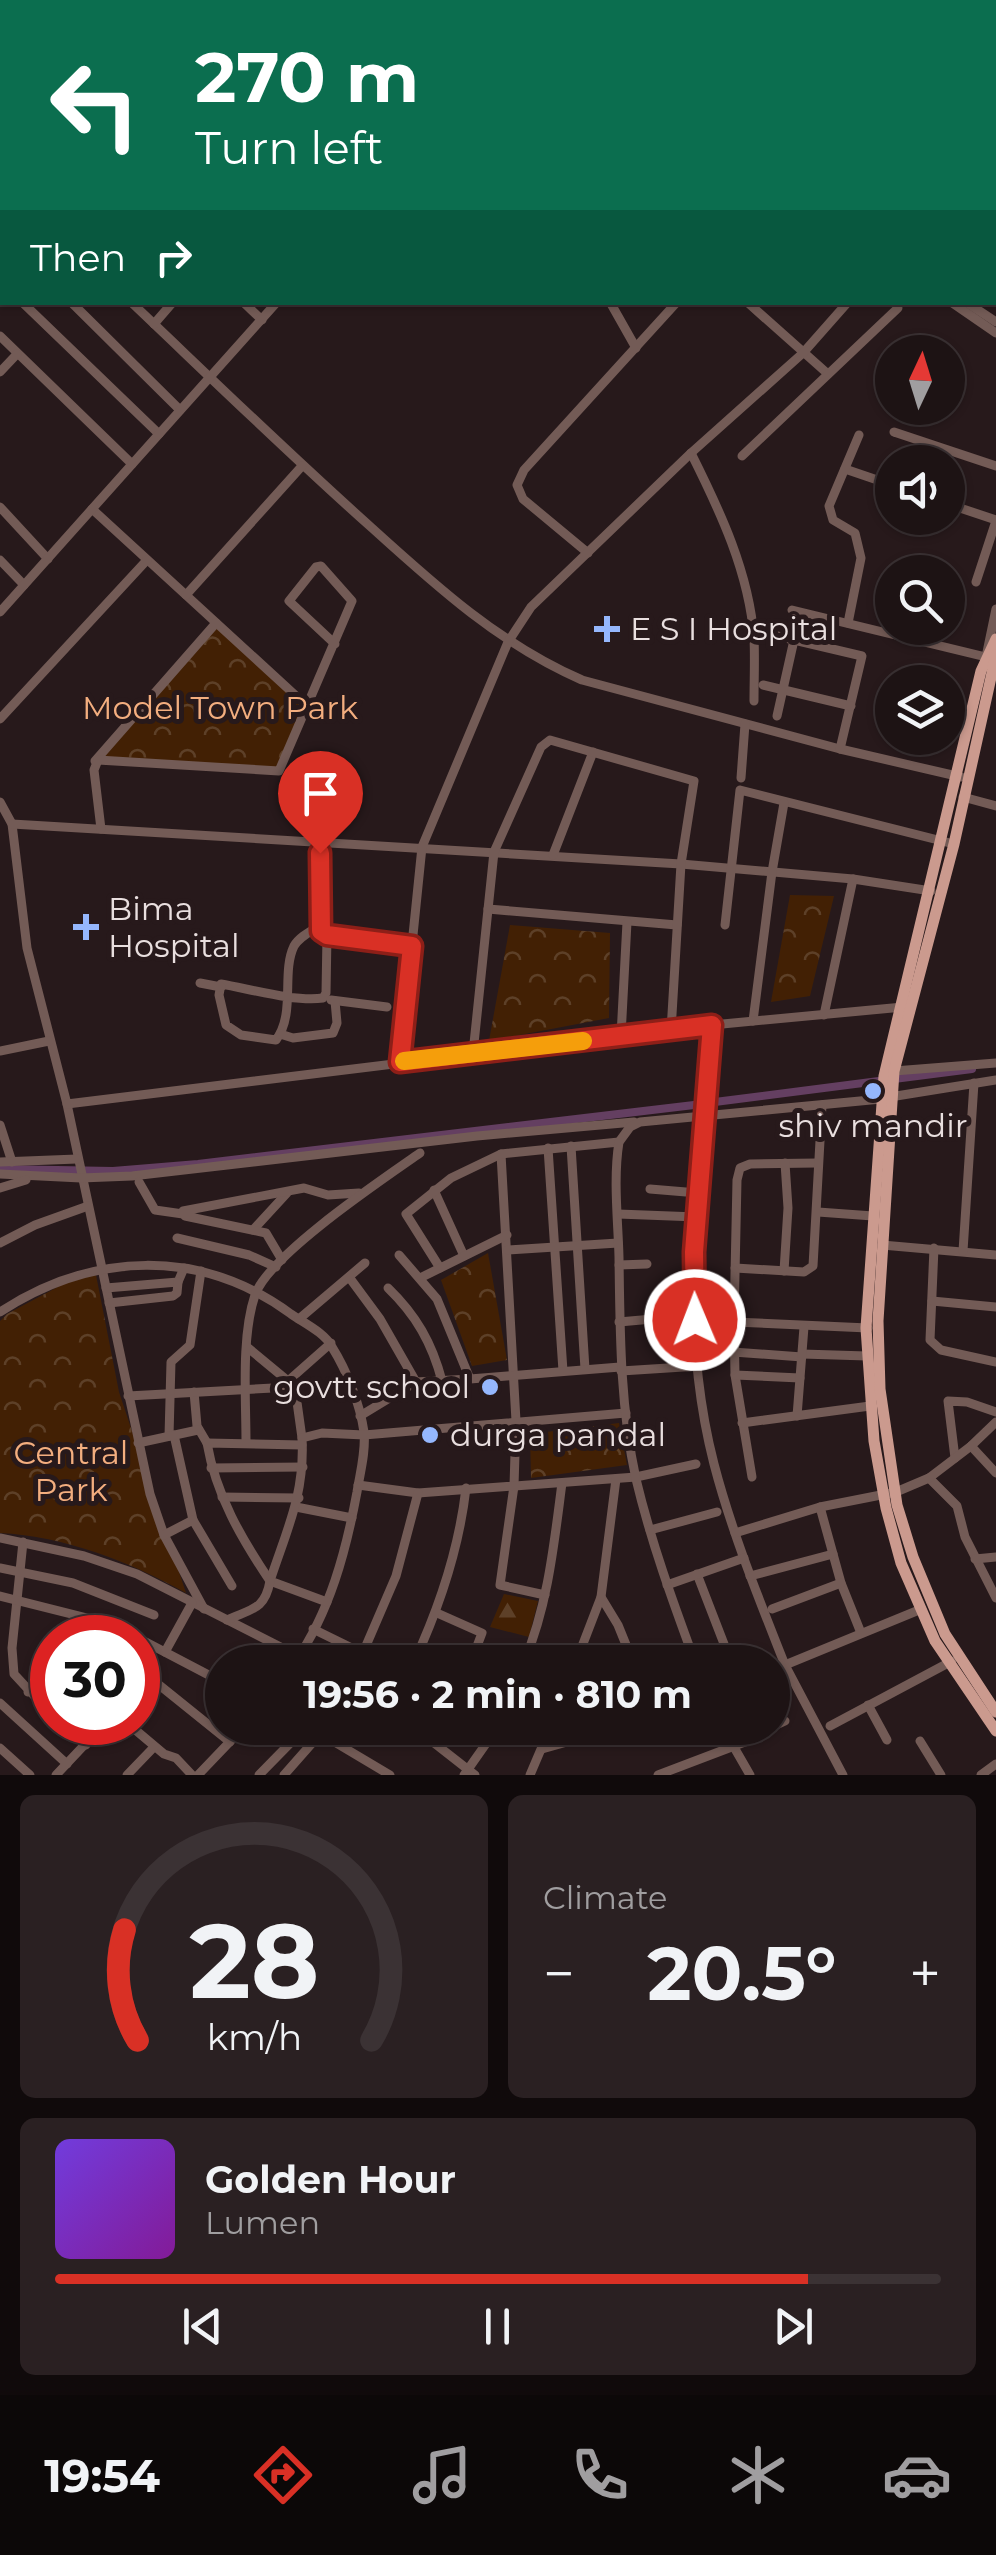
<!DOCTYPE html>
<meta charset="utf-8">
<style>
body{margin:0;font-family:Montserrat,sans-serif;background:#2a2022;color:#f1f3f6;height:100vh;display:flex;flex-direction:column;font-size:38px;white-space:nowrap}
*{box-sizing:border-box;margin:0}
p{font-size:32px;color:#a09ea0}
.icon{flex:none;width:55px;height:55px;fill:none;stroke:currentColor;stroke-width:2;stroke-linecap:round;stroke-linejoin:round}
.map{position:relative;height:1775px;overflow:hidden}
.sheet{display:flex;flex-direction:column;gap:20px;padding:20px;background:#100a0b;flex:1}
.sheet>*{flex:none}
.hud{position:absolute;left:0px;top:0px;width:998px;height:305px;box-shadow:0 2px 8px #0004,0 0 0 2px #3b3234;background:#0b6e4f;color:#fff;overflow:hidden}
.needle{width:65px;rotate:4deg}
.buttons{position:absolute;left:875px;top:335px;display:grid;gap:20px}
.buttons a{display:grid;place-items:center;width:90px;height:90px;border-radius:50%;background:#1d1314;box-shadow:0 2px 8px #0004,0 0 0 2px #3b3234;font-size:50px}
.speed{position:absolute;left:30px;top:1615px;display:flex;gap:20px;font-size:50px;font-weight:700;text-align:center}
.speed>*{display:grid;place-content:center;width:130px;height:130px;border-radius:50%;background:#1d1314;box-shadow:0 2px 8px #0004,0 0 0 2px #3b3234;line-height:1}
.speed .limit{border:15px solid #d22;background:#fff;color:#111}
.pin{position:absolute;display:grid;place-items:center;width:85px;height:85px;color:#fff;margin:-102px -42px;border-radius:50% 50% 50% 0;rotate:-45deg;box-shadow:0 0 10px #0007}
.pin .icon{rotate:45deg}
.me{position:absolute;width:110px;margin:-55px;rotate:359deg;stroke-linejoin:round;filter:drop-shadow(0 0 8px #0008)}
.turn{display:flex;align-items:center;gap:35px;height:210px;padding:0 30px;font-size:45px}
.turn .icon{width:130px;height:130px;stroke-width:2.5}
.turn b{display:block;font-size:70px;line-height:85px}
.then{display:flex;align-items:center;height:95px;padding:0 30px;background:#0003;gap:20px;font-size:38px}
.big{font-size:75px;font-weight:700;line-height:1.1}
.sheet .tile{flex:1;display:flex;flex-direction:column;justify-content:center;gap:15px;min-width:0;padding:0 35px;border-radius:15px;background:#2a2022}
.sheet .dial{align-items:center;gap:0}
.dial svg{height:260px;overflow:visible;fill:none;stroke:#3b3234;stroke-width:7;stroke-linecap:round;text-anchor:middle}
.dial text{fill:#f1f3f6;stroke:none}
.song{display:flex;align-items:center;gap:30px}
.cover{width:120px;height:120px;border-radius:15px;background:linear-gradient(135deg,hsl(260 70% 55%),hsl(290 70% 35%))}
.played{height:10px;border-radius:5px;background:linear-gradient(90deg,#d93025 85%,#3b3234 85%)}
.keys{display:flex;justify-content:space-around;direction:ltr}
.heat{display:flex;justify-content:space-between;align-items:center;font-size:55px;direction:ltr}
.sheet .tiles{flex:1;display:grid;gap:20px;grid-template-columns:1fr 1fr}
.tile:last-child{grid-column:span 2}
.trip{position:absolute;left:205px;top:1645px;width:585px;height:100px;border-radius:50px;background:#1d1314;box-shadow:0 2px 8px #0004,0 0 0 2px #3b3234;font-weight:700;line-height:100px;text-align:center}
.dock{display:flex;height:160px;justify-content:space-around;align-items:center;background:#0c0808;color:#a09ea0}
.dock .icon{width:70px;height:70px}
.dock .active{color:#d93025}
.dock b{font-size:45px;color:#f1f3f6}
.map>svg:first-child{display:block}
.forest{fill:url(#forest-firs)}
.park{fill:url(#park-crowns)}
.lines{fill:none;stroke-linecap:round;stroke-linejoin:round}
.canal{stroke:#643f61;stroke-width:8}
.minor{stroke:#735b56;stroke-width:9}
.major{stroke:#cb9a8e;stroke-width:11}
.highway{stroke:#eeb2a5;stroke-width:14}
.rail-casing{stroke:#928687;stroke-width:6}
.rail{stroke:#27191b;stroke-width:2.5;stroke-dasharray:8;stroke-linecap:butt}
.route-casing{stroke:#8d1f18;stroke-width:25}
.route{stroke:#d93025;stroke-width:18}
.slow{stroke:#f59e0b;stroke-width:18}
.poi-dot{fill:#95b7fd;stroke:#27191b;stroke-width:4}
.labels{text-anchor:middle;stroke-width:10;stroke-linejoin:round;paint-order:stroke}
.poi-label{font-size:32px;fill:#e9dfdf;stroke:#27191b;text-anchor:start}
.park-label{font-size:32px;fill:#f3ae7f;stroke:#27191b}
</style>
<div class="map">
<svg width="996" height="1775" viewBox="0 0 996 1775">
<defs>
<pattern id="forest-firs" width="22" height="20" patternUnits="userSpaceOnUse" patternTransform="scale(2.5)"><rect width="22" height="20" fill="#422004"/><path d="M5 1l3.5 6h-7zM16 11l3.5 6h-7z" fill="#5d4028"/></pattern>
<pattern id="park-crowns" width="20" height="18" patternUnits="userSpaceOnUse" patternTransform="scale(2.5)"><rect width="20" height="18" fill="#422004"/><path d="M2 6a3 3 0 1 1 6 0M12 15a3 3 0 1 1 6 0" fill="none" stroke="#5d4028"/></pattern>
</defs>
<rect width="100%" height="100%" fill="#27191b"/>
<polygon class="forest" points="504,1594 538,1601 529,1637 490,1627"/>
<g class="park">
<polygon points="216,623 307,706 279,771 98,760"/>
<polygon points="790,895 834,896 810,996 771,1002"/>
<polygon points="510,925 610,933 609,1018 489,1041"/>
<polygon points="488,1253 507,1360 472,1366 441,1280"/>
<path d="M96 1275 119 1392 186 1593C131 1562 64 1536 0 1533V1321L7 1314 67 1282Z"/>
<polygon points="619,1423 627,1465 531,1478 530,1434"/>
</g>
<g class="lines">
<g class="canal">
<polyline points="707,1103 972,1069"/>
<polyline points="0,1169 113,1171 198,1164 694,1105"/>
</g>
<g class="minor">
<polyline points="239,0 241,2"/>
<polyline points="430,0 431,2"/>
<polyline points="577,0 579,2"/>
<polyline points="628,0 630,2"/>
<polyline points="0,1 2,4"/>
<polyline points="76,2 81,0"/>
<polyline points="149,2 154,0"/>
<polyline points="223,2 227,0"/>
<polyline points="289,2 293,0"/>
<polyline points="407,2 410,0"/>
<polyline points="503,2 507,0"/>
<polyline points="586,2 589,0"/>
<polyline points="939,2 941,0"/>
<polyline points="0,42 2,41"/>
<polyline points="0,77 2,75"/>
<polyline points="0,178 2,180"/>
<polyline points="0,244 2,242"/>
<polyline points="995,244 996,243"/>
<polyline points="0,281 2,283"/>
<polyline points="995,281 996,282"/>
<polyline points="22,302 159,434"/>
<polyline points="71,302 180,410"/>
<path d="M131 302C211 378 290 455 372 528 437 587 501 645 582 680L840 749 961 777"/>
<polyline points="243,302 262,320"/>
<polyline points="610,302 636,348"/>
<polyline points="747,302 828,374"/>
<polyline points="951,302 996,333"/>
<polyline points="966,302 996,322"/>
<polyline points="154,324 173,302"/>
<polyline points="0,336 132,464"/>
<polyline points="0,372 17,354"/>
<polyline points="894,432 996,466"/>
<path d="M691 453C720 511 749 572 754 638 755 659 754 680 754 701"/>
<polyline points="742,456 898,308"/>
<polyline points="845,469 892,485"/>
<polyline points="948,504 996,520"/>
<polyline points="0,507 48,559"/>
<polyline points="92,509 307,706"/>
<polyline points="588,553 523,499 517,485 524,470 677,302"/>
<polyline points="0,560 24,585"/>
<polyline points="976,582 996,521"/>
<polyline points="186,595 302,466"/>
<polyline points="792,610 986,657 996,609"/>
<polyline points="0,612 277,302"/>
<polyline points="848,623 861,558 855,533 833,520 829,506 859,435"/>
<polyline points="777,636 862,656 840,749"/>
<polyline points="763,685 851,706"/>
<polyline points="777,716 794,640"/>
<polyline points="0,719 147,560"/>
<polyline points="95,761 216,623"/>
<polyline points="741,778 745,724"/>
<polyline points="963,797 996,806"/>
<polyline points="0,802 12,824 27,948 67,1104 150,1494 164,1535 204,1609"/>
<polyline points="12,824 681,864 853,879 931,891"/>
<polyline points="101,829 94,770 98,760 279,771 352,601 321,566 316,567 289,601 335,644"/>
<polyline points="320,853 321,931 327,935 412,946"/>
<polyline points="553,855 593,752"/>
<polyline points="488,909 677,925"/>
<polyline points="725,925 740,790 954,844"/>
<path d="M319 926C311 931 299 937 294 946 281 973 296 1013 276 1040L241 1035 226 1025 219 995 221 984C250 989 295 1002 323 998L326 993 327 935"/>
<polyline points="200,983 221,987"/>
<polyline points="331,1000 387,1007"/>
<polyline points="824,1015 853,879"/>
<polyline points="753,1021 772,872 784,803"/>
<path d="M712 1025C697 1169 677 1322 714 1464 732 1533 759 1599 785 1665"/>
<polyline points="280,1034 293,1038 333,1033 337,1023 335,1001"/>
<polyline points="621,1036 627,922"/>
<polyline points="0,1051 49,1041"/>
<polyline points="473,1053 494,852 541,747 550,740 694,781 681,864 671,1031"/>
<polyline points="400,1062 422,847 508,642 531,607 691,453 803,353 848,302"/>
<polyline points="894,1071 996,1063"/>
<polyline points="890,1097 996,1080"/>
<polyline points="67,1104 712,1025 903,1007"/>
<polyline points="0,1125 12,1162"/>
<polyline points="571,1146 585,1369"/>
<polyline points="548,1148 563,1371"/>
<polyline points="501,1154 516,1421 514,1486 500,1585 545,1595"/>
<polyline points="0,1162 77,1159"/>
<polyline points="817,1163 750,1164 740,1168 737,1180 734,1322 868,1328"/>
<polyline points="0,1174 81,1178 132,1176 477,1136 634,1122"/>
<polyline points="139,1182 155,1210 183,1214"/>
<polyline points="0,1188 26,1180"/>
<polyline points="650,1189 698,1193"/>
<polyline points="434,1190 464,1256"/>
<polyline points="818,1212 873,1216"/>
<polyline points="618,1214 697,1217"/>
<polyline points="253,1230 287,1193"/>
<polyline points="177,1238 249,1255 276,1267"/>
<polyline points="0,1243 35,1225 88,1206"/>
<polyline points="882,1245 996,1255"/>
<polyline points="934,1248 930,1340 941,1350 996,1362"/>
<polyline points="508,1250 618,1243"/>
<polyline points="963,1251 974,1083"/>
<polyline points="282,1260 266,1233 185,1216 183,1211 304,1188 328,1195 359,1193"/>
<polyline points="619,1265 647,1264"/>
<polyline points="440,1268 406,1214 451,1178 501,1154 619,1142"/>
<polyline points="735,1268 804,1272 813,1266 822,1105"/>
<polyline points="784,1271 788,1208 785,1163"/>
<polyline points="349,1277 380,1319 416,1382"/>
<polyline points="420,1278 507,1235"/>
<polyline points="106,1288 178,1282 184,1268"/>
<path d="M388 1288C416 1315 432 1343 442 1381"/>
<polyline points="932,1301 996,1307"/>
<polyline points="109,1303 173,1296 177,1293 178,1282"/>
<path d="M0 1312C92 1252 200 1247 291 1314 304 1323 325 1333 332 1347 347 1371 360 1404 364 1432 366 1452 360 1473 357 1492 346 1551 330 1612 295 1662"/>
<polyline points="299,1319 365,1263"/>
<polyline points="695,1320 734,1322 735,1375 752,1477"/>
<polyline points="619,1322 686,1316"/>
<polyline points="247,1347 288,1381"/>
<polyline points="733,1352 802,1357"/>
<polyline points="802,1354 867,1356"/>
<polyline points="621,1371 699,1366"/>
<polyline points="735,1375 800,1378"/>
<polyline points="470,1379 620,1367"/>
<polyline points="194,1392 197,1426 207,1443"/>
<polyline points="128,1396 292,1387"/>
<polyline points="360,1416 416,1382 470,1379 437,1299 399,1255"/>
<polyline points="797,1416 804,1327"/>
<polyline points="742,1423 870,1406"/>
<polyline points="174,1435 193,1520"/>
<polyline points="169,1436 171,1362 190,1345 201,1271"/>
<polyline points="302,1438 296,1395 288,1381 331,1343"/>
<path d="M246 1442C246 1398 241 1337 255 1295 269 1255 383 1179 420 1153"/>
<polyline points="138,1443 198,1430"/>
<polyline points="971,1446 996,1473"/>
<polyline points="955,1458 948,1401 967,1402 996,1412"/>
<polyline points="211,1468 303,1467"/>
<polyline points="929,1478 957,1506 965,1537 996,1598"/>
<polyline points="358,1485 418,1493 636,1477 696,1464"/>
<polyline points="222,1497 299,1498"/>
<polyline points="296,1507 352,1518"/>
<polyline points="820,1507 841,1583 861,1633"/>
<polyline points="650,1530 717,1512"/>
<polyline points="735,1533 820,1507 896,1492 929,1478 971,1446 996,1422"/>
<polyline points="164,1535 193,1520 232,1586"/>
<polyline points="0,1538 84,1556 137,1574 310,1662"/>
<polyline points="23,1542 12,1648 14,1674 52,1715"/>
<polyline points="975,1559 996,1557"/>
<polyline points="0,1568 73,1583 154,1615"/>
<polyline points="697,1574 731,1662"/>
<polyline points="750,1576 833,1554"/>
<polyline points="667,1585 744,1558"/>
<polyline points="0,1596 107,1623 136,1638"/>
<polyline points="601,1597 618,1625 633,1662"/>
<path d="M327 1602 270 1581C287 1529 305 1494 302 1438L322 1433 364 1435 626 1413"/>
<polyline points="772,1609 841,1583"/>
<polyline points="437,1613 482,1633 471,1662"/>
<path d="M227 1620C251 1609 265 1610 270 1581 241 1538 216 1495 207 1443L302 1445"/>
<polyline points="313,1629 364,1654"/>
<polyline points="138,1638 222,1682"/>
<polyline points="165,1652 192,1603"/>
<polyline points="359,1662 396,1576 418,1493"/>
<path d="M414 1662C439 1608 459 1549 466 1488"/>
<path d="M524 1662C548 1605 554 1544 562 1483"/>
<polyline points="576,1662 601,1597 616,1479"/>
<path d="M695 1662C673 1602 651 1542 636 1479 620 1406 620 1332 619 1257 618 1220 613 1179 619 1142L630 1127 640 1122 881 1099"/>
<polyline points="147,1679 144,1666 148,1644"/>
<polyline points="138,1687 147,1679 153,1680 230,1742"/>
<polyline points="28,1692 52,1680"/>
<polyline points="0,1703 67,1764"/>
<polyline points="868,1705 887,1740"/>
<polyline points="61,1722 86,1745"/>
<polyline points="126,1722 164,1754 176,1758 192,1775"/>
<polyline points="830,1726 952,1661"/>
<polyline points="772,1727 785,1721"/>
<polyline points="311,1728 390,1775"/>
<polyline points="415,1728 475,1775"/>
<polyline points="723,1728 750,1775"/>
<polyline points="920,1741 941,1775"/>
<polyline points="436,1743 443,1728"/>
<polyline points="0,1748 30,1775"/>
<polyline points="542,1749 617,1728"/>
<polyline points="56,1775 106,1722"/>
<polyline points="127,1775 154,1747"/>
<polyline points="198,1775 243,1728"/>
<polyline points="259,1775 305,1728"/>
<polyline points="284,1775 321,1733"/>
<polyline points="464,1775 497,1728"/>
<polyline points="530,1775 550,1728"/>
<polyline points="658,1775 758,1737 760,1728"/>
<polyline points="843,1775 785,1665 919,1610"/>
<polyline points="981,1775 996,1764"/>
</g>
<g class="major">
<polyline points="996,639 981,671 884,1076 866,1328 874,1441 886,1508 901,1563 935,1641 996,1731"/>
<polyline points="996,655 954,844 894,1071 878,1321 880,1389 897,1505 913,1557 945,1634 996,1712"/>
</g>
<g class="highway">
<polyline points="880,0 883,2"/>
<polyline points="897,0 900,2"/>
<polyline points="995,66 996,67"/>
<polyline points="995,80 996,80"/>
</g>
<g class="rail-casing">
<g id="rail">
<polyline points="846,0 849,2"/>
<polyline points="895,0 899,2"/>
<polyline points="995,70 996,71"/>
<polyline points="995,98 996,99"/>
</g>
</g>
<use href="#rail" class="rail"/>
</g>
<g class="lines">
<g class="route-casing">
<polyline id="route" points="320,853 321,931 327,935 412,946 400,1062 712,1025 694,1252 695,1320"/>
</g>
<use href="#route" class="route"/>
<polyline class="slow" points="404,1061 583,1041"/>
</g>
<g class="poi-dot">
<path d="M602 614h10v10h10v10h-10v10h-10v-10h-10v-10h10z"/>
<path d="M81 912h10v10h10v10h-10v10h-10v-10h-10v-10h10z"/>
<circle cx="873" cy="1091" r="10"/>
<circle cx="490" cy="1387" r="10"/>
<circle cx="430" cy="1435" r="10"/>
</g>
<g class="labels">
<g class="poi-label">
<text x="630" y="640">E S I Hospital</text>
<text x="108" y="920">Bima<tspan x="108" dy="37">Hospital</tspan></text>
<text x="873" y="1137" text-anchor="middle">shiv mandir</text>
<text x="470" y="1398" text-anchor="end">govtt school</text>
<text x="450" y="1446">durga pandal</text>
</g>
<g class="park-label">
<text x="220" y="719">Model Town Park</text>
<text x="71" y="1464">Central<tspan x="71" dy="37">Park</tspan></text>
</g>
</g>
</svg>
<div class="buttons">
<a><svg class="needle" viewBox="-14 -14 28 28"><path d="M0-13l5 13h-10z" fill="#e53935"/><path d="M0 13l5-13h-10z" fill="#a09ea0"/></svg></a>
<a><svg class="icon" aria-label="sound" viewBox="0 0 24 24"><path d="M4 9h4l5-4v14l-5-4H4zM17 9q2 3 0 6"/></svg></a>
<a><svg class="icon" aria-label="search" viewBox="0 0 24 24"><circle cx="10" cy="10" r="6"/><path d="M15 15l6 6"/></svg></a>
<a><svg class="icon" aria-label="layers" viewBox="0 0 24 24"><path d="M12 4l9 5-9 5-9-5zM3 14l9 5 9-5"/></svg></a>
</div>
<div class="speed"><div class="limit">30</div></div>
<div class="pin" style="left:320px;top:853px;background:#d93025"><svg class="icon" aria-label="arrive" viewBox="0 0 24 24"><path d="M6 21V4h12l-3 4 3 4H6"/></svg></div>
<svg class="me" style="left:695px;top:1320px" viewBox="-20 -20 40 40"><circle r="17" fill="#d93025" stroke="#fff" stroke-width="3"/><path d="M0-11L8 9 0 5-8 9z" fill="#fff"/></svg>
<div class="trip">19:56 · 2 min · 810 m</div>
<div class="hud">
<div class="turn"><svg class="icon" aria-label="left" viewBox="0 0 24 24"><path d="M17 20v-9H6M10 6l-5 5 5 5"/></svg><div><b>270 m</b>Turn left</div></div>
<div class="then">Then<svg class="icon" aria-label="right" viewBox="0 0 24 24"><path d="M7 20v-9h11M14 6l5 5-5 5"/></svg></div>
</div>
</div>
<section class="sheet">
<div class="tiles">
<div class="tile dial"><svg viewBox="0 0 100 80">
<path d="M14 69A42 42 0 1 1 86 69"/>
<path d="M14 69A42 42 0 0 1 10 35" stroke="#d93025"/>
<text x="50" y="56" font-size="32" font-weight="700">28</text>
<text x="50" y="72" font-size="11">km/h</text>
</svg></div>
<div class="tile"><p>Climate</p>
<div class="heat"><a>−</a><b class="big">20.5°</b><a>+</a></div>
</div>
<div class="tile">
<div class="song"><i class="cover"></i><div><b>Golden Hour</b><p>Lumen</p></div></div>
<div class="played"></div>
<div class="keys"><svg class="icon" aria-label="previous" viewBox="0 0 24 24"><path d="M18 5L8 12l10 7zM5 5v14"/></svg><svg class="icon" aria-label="pause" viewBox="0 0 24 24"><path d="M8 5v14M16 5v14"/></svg><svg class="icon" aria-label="next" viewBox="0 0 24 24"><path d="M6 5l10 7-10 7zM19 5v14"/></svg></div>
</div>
</div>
</section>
<nav class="dock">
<b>19:54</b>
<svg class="icon active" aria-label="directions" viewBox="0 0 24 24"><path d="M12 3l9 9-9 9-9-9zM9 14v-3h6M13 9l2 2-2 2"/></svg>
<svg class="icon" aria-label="music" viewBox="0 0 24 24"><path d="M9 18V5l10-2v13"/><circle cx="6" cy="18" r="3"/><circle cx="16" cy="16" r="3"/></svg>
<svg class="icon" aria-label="phone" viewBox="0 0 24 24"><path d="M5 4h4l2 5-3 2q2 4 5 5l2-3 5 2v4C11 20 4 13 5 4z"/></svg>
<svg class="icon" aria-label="climate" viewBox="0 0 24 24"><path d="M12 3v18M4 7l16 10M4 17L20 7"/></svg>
<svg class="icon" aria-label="car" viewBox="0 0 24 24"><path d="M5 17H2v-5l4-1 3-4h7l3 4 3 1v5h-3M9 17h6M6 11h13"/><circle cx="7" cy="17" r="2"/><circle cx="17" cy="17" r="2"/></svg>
</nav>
